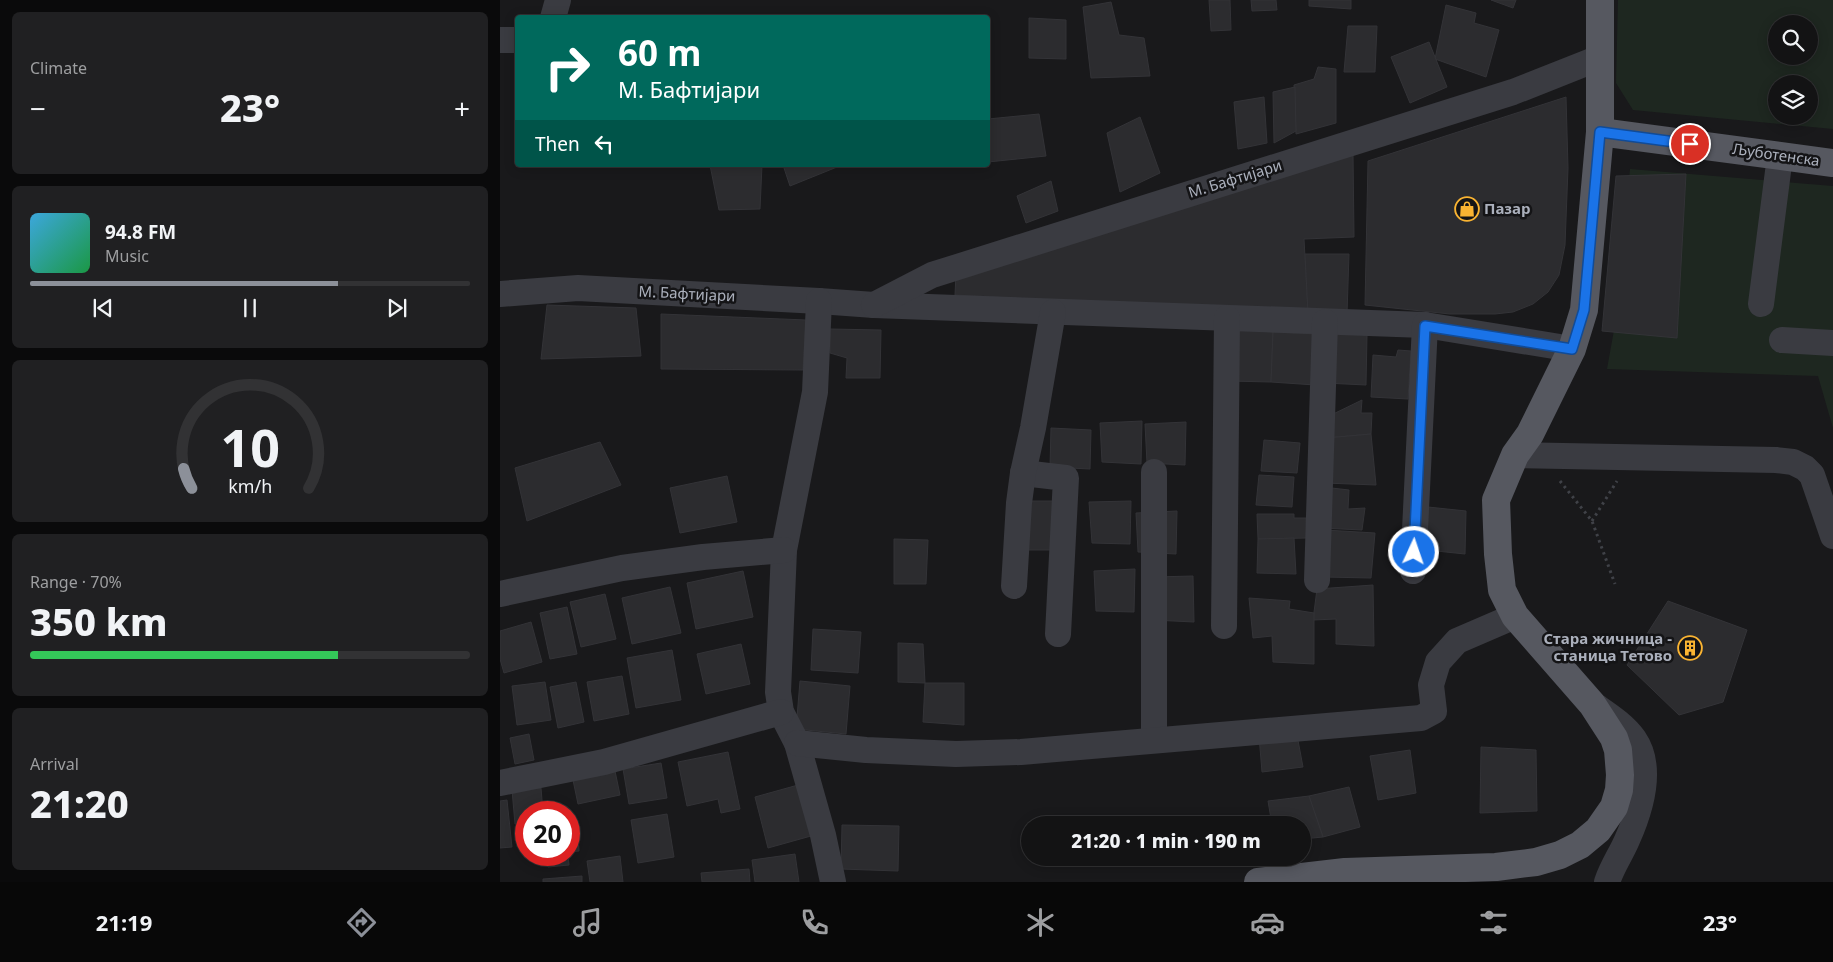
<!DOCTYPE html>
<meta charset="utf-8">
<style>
body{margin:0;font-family:"Noto Sans",sans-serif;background:#202022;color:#f1f3f6;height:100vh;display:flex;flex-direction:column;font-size:19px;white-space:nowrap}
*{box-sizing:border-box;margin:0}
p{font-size:16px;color:#9d9ea0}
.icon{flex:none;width:28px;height:28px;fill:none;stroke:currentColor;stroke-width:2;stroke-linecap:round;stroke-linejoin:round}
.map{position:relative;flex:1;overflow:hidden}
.drawer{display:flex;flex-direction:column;gap:12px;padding:12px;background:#0a0a0b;width:500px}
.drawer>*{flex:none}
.top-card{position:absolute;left:15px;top:15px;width:475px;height:152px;border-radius:5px;box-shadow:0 2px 12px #0003,0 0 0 1px #323234;background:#00695c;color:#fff;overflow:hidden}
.fabs{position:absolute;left:1268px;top:15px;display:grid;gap:10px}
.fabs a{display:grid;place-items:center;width:50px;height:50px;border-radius:50%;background:#131314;box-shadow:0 2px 12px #0003,0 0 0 1px #323234;font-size:25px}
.speed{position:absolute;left:15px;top:801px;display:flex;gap:10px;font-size:25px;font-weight:700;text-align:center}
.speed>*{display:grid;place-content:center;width:65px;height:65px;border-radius:50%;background:#131314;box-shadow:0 2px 12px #0003,0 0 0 1px #323234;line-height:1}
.speed .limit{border:8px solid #d22;background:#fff;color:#111}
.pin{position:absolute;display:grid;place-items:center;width:42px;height:42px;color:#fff;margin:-21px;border:2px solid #fff;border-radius:50%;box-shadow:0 1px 5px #0007}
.me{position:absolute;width:55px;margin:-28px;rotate:3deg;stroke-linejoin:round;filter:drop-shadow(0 0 4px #0008)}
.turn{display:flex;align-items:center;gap:18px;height:105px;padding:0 20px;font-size:22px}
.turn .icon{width:65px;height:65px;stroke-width:2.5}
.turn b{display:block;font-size:35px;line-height:42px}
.then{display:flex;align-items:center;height:48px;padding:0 20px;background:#0003;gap:10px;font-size:19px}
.big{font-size:38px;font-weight:800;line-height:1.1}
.drawer .tile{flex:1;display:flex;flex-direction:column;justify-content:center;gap:8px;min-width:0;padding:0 18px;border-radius:8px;background:#202022}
.drawer .dial{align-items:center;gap:0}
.dial svg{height:130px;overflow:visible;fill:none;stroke:#323234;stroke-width:7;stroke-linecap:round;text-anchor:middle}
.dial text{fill:#f1f3f6;stroke:none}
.song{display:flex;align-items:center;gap:15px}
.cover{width:60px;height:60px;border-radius:8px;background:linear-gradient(135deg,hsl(200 70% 55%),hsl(140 70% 35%))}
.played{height:5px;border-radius:2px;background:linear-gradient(90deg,#8c9099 70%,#323234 70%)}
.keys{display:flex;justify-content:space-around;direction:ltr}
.heat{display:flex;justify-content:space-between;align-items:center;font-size:28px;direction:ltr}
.charge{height:8px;border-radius:4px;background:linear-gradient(90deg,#34c759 70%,#323234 0)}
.trip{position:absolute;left:521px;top:816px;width:290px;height:50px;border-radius:25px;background:#131314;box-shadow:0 2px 12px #0003,0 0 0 1px #323234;font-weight:800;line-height:50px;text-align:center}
.tab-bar{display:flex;height:80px;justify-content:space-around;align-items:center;background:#080808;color:#9d9ea0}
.tab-bar .icon{width:35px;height:35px}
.tab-bar .active{color:#8c9099}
.tab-bar b{font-size:22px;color:#f1f3f6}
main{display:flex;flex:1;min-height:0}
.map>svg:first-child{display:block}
.green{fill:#1e2720;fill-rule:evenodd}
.building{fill:#2c2c2f;stroke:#333337}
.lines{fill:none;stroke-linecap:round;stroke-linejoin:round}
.path{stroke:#404248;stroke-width:3;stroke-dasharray:2.5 4;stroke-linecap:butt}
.minor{stroke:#3a3b41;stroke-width:26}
.major{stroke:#565860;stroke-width:28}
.route-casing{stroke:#114b97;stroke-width:12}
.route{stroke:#1a73e8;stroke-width:9}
.labels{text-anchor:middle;stroke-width:5;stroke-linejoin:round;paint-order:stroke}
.street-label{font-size:15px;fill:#abb0bc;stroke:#141416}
.poi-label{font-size:15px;font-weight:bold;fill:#abb0bc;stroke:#141416;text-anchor:start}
</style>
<main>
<section class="drawer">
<div class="tile"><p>Climate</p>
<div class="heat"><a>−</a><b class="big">23°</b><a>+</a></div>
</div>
<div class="tile">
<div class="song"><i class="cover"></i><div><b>94.8 FM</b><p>Music</p></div></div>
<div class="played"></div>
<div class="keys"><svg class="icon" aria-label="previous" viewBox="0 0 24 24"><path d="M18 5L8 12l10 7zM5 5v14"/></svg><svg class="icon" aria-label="pause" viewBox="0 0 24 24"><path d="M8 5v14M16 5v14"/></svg><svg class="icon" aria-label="next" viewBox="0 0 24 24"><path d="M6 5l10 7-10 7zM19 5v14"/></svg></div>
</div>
<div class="tile dial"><svg viewBox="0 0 100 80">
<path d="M14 69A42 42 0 1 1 86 69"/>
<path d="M14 69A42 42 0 0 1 9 57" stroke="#8c9099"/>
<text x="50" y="56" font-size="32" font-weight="700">10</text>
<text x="50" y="72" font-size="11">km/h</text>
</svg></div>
<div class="tile"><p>Range · 70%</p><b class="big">350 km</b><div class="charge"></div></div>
<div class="tile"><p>Arrival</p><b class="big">21:20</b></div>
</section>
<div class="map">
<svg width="1333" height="882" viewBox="0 0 1333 882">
<rect width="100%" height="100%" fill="#19191b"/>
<g class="green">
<path d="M1118 0H1333V129L1133 110 1116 83ZM1276 24H1309V56H1276ZM1276 84H1309V116H1276Z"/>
<polygon points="1130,169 1333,186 1333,428 1318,376 1107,369 1114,330"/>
</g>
<g class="building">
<polygon points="709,0 730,0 731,30 711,31"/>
<polygon points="751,0 776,0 777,10 752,11"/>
<polygon points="809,0 851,0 851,9 809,6"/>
<polygon points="991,0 1016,0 1013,8"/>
<polygon points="611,2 619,35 644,38 650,76 591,78 583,7"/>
<polygon points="946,5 976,13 974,23 999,30 986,77 935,59"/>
<polygon points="529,18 566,20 566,59 529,58"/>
<polygon points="848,26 877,26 875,72 844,72"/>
<polygon points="929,42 947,87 910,103 891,57"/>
<polygon points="818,67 836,69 836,123 796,134 794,85 814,79"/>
<polygon points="795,87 796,131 774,143 773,92"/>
<polygon points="764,97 767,143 738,149 734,102"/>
<polygon points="1066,97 1068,168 1065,245 1059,275 1048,292 1033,304 1013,312 995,314 950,314 865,305 868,161"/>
<polygon points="539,114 546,156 488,162 488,119"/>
<polygon points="640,117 660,173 620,192 607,133"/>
<polygon points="853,154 854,237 804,239 808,313 455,295 456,274"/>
<polygon points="210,165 262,165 260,209 219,210"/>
<polygon points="283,165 342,165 290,186"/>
<polygon points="1186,174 1177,338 1102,331 1116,176"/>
<polygon points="551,181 558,211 526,223 517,196"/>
<polygon points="805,254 849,254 847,314 808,313"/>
<polygon points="47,305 136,308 141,356 41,359"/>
<polygon points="161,314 306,320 303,370 161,369"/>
<polygon points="330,329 381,330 380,378 346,378 347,358 330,353"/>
<polygon points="728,329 773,332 771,382 729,381"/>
<polygon points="827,331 867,334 866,385 825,383"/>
<polygon points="773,332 817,334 815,385 771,382"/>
<polygon points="898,350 911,351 908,399 871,397 873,355 896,357"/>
<polygon points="862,400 861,413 872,413 871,434 826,438 827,417"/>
<polygon points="642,421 641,464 602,462 600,423"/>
<polygon points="686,422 685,465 647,463 645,424"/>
<polygon points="551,428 591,430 590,469 550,467"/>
<polygon points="871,434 876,485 825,483 826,438"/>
<polygon points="764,440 800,443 797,473 761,471"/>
<polygon points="100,442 121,485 27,521 15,468"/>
<polygon points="759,475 794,477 792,507 756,505"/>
<polygon points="227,476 237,522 180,533 170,488"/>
<polygon points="823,487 849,490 848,509 865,508 862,530 821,528"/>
<polygon points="524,501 553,501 552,550 523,550"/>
<polygon points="631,501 630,544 592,543 589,502"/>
<polygon points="928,507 966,511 965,554 927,550"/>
<polygon points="677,511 676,554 638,552 636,513"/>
<polygon points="757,514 794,514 794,518 806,518 807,538 758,539"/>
<polygon points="825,530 875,533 871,578 824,577"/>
<polygon points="794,538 796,574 757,573 758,539"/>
<polygon points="394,539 428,540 426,584 394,584"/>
<polygon points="635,569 634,612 596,611 594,571"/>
<polygon points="243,571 253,617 196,629 187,583"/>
<polygon points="693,576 694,622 653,620 654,577"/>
<polygon points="873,585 874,646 836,644 836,619 813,620 817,589"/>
<polygon points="170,587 181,633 132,644 122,598"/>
<polygon points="105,594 116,639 81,647 70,602"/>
<polygon points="749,598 790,601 789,609 814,613 814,664 773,662 772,636 753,638"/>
<polygon points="1168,601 1247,630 1223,702 1179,715 1127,665"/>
<polygon points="67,607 77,654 50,659 40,613"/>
<polygon points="31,622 42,662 4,673 0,659 0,631"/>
<polygon points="313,629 361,632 358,673 311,670"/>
<polygon points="398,643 423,644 425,683 398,682"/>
<polygon points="241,644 250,684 206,694 197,654"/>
<polygon points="172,650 181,700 136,708 127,658"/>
<polygon points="122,676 129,714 94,721 87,682"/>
<polygon points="300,681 350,686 346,734 296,729"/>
<polygon points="45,682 51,720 17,725 12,686"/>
<polygon points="76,682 84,722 58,728 50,687"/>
<polygon points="425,683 464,683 464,725 423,722"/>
<polygon points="29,734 34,760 15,764 10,738"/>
<polygon points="797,735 803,767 762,772 759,736"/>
<polygon points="981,747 1036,750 1037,811 980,813"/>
<polygon points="910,750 916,793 878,800 870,756"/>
<polygon points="228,752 240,809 221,813 218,799 187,806 178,762"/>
<polygon points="161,763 167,798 129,804 123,769"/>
<polygon points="115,771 120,795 78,804 73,780"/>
<polygon points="298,785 311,836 268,848 255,797"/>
<polygon points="849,787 860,827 823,837 809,796"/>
<polygon points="41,788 43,812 26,812 26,823 15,824 12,790"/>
<polygon points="809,796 823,837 802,839 802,825 772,825 768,801"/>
<polygon points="7,800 12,847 0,848 0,801"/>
<polygon points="167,814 174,857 138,863 131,820"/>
<polygon points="342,825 399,826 398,871 341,869"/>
<polygon points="69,826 77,826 79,851 69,852"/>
<polygon points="295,854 299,882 255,882 252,860"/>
<polygon points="47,855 68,855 69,865 48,867"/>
<polygon points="120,856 123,882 90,882 87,861"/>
<polygon points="249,869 250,882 202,882 201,873"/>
<polygon points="82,876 82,882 43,882 43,879"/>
</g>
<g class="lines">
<g class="path">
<polyline points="1060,481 1092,521 1115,584"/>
<polyline points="1092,521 1117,481"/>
</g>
<g class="minor">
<polyline points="53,18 58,0"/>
<polyline points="0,40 18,40"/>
<polyline points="0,294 78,288 319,301 374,305 925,325 1072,349"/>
<polyline points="319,301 315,392 284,550 278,692 281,712 297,743 323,835 333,882"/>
<polyline points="1261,304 1280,156"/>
<polyline points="374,305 432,275 1013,92 1099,58"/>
<polyline points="1282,340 1333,343"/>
<polyline points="1015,455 1276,460 1293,462 1305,468 1312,475 1333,536"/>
<polyline points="523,473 566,478 558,634"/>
<polyline points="913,571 925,325"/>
<polyline points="817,580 825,322"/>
<polyline points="514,586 519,503 523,473 533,428 553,312"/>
<polyline points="0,594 122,568 203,557 284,550"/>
<polyline points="724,626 727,318"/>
<path d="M1097 707C1110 716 1125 726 1134 739 1154 768 1140 811 1127 840 1121 854 1112 867 1107 882"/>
<polyline points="654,740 654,472"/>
<polyline points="297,743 366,750 456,754 521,752 921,718 934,711 931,685 938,662 957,641 1015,616"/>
<polyline points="0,783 104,762 281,712"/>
</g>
<g class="major">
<polyline points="1100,132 1333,163"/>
<polyline points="758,882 845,872 996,867 1036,862 1060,855 1080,845 1098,830 1114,807 1119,790 1120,775 1118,750 1114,738 1092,704 1015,616 1002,590 998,554 996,500 1015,455 1030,434 1072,349 1084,310 1100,132 1100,0"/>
</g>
</g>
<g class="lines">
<g class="route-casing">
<polyline id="route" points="914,552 925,326 1072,349 1084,310 1100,132 1190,144"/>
</g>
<use href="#route" class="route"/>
</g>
<defs>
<g id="shop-ring" transform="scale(1.25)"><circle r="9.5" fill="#141416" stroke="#fab432" stroke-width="1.5"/><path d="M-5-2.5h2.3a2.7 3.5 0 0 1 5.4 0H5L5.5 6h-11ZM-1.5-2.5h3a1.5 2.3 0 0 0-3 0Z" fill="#fab432"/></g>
<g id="building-ring" transform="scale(1.25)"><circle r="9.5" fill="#141416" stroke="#fab432" stroke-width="1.5"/><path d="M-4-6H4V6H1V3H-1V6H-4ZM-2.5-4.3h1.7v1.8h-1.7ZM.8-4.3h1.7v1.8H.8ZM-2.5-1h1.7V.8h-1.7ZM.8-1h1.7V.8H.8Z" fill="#fab432"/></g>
</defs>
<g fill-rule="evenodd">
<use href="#shop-ring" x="967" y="209"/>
<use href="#building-ring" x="1190" y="648"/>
</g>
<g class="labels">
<g class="street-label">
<text transform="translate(1276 155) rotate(8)" y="5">Љуботенска</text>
<text transform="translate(735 179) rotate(-17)" y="5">М. Бафтијари</text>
<text transform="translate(187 294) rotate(3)" y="5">М. Бафтијари</text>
</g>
<g class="poi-label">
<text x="984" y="214">Пазар</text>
<text x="1172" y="644" text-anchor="end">Стара жичница -<tspan x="1172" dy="17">станица Тетово</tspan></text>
</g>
</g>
</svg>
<div class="fabs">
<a><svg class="icon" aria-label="search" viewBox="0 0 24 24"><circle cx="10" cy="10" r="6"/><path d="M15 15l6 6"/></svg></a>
<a><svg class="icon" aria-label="layers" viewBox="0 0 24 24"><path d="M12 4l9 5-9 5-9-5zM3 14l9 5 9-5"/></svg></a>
</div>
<div class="speed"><div class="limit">20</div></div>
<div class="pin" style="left:1190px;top:144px;background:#d93025"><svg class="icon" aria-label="arrive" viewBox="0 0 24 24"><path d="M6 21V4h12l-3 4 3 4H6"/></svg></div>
<svg class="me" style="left:914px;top:552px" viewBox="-20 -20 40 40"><circle r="17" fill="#1a73e8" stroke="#fff" stroke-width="3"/><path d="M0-11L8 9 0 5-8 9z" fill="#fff"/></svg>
<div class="trip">21:20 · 1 min · 190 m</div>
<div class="top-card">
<div class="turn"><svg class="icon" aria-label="right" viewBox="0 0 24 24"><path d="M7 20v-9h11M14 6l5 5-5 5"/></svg><div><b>60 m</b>М. Бафтијари</div></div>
<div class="then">Then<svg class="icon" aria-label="left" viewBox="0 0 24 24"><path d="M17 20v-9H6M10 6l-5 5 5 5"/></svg></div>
</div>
</div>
</main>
<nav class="tab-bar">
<b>21:19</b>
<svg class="icon active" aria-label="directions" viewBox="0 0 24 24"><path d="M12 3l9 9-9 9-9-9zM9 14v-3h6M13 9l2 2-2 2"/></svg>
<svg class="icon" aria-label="music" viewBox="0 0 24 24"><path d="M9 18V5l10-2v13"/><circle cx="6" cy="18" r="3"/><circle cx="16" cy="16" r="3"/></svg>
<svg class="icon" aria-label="phone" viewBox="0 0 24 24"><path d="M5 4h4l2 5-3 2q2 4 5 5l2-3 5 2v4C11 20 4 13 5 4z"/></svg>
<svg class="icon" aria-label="climate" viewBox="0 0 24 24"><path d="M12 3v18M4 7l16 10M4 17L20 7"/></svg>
<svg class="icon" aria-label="car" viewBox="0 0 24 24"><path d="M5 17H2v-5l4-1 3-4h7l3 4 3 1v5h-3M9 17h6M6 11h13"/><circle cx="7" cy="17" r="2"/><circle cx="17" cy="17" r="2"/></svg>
<svg class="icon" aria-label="filters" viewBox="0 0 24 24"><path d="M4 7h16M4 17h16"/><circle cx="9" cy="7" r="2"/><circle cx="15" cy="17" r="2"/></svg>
<b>23°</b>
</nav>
